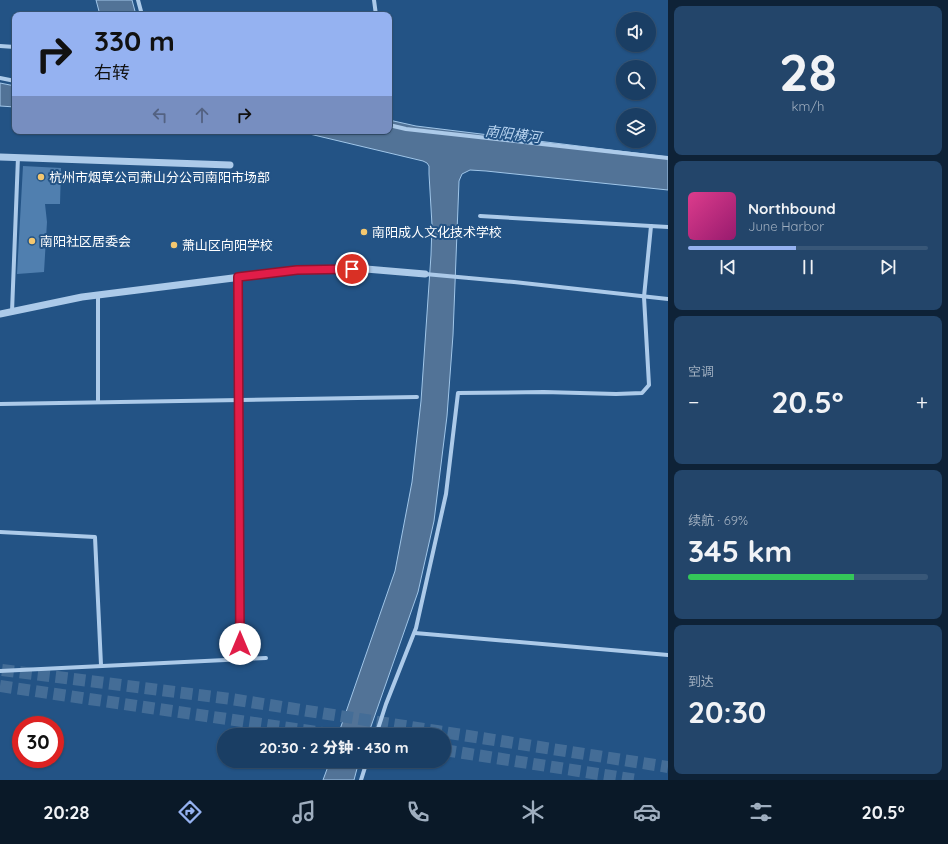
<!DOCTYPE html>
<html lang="zh">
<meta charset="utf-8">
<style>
body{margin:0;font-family:Quicksand,"Noto Sans SC",sans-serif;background:#23456a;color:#f1f3f6;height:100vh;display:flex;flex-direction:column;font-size:15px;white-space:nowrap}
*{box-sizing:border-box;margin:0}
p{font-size:13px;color:#9faebf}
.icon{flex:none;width:22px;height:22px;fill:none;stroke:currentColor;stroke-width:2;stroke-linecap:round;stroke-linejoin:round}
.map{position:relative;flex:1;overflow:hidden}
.sheet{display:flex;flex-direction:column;gap:6px;padding:6px;background:#0e2237;width:280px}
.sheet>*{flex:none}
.guide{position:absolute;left:12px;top:12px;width:380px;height:122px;border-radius:8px;box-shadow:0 1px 3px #0004,0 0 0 1px #385778;background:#95b2f1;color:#111;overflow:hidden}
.buttons{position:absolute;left:616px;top:12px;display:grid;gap:8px}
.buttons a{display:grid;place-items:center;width:40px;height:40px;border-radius:50%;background:#1a3e64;box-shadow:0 1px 3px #0004,0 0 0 1px #385778;font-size:20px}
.speed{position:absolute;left:12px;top:716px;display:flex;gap:8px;font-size:20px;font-weight:700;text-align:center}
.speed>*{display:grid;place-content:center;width:52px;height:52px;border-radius:50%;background:#1a3e64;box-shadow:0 1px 3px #0004,0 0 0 1px #385778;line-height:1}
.speed .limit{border:6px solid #d22;background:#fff;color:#111}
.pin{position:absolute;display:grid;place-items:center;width:34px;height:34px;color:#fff;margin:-17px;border:2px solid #fff;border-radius:50%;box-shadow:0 1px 4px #0007}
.me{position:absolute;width:44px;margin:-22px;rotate:0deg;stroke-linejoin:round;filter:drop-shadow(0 0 3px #0008)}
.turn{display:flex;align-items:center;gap:14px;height:84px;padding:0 16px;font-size:18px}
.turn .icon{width:52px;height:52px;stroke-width:2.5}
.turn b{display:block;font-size:28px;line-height:34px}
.lanes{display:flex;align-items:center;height:38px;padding:0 16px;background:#0003;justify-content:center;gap:20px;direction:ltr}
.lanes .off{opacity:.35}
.big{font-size:30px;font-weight:800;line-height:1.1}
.sheet .card{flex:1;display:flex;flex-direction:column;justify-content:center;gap:6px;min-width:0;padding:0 14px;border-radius:8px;background:#23456a}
.sheet .dial{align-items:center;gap:0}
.dial b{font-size:52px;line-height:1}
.song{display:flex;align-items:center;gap:12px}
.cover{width:48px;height:48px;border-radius:6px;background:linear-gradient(135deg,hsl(330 70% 55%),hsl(320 70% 35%))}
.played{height:4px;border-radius:2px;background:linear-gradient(90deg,#95b2f1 45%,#385778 45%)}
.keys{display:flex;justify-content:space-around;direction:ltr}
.heat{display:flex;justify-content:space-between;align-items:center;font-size:22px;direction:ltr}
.charge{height:6px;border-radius:3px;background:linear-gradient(90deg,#34c759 69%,#385778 0)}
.trip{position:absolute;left:217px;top:728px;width:234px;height:40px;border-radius:20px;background:#1a3e64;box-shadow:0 1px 3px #0004,0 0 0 1px #385778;font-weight:800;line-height:40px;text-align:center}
.tab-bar{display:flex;height:64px;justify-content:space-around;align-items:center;background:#0a1928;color:#9faebf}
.tab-bar .icon{width:28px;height:28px}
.tab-bar .selected{color:#95b2f1}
.tab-bar b{font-size:18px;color:#f1f3f6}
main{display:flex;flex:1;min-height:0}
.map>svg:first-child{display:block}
.water{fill:#527397;stroke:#a0c6e9}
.building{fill:#507faf}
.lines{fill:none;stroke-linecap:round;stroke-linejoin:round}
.motorway-tunnel{stroke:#446d97;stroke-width:12;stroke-dasharray:12 6;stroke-linecap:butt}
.minor{stroke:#accae9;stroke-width:4}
.tertiary{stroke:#accae9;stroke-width:7}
.route-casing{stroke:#92132f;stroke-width:10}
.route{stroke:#e11d48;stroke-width:7}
.poi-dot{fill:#f4c76f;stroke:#235385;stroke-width:1.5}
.labels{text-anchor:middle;stroke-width:4;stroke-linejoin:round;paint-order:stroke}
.poi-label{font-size:13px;fill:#fff;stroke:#235385;text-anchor:start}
.water-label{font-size:14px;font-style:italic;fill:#b8d4f0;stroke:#235385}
</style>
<main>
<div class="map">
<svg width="668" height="780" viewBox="0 0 668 780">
<rect width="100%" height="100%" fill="#235385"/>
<g class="water">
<polygon points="96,0 132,0 136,15 100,15"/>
<polygon points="0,83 15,86 15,107 0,106"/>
<polygon points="389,120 416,126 668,157 668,190 486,171 470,170 462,174 459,181 453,335 447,416 434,521 418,592 368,735 338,735 395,571 412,482 421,401 431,255 432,225 429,174 429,166 427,163 423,161 297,131 389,131"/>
<polygon points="330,761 359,761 354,780 323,780"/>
</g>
<polygon class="building" points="23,166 61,168 60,204 45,204 47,222 44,272 17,274"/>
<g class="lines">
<g class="motorway-tunnel">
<polyline points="2,670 231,699 668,767"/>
<polyline points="0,686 337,735"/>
<polyline points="444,750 637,780"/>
</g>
<g class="minor">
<polyline points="138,0 142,15"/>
<polyline points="374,0 376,15"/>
<polyline points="0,46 15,47"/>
<polyline points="0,78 15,81"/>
<polyline points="389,125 406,129 668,158"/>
<polyline points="480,216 668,227"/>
<polyline points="425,274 514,282 668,299"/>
<polyline points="238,277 240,659"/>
<polyline points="98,295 98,402"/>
<polyline points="12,312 18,157"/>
<polyline points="0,404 417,397"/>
<polyline points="0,532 95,537 101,665"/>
<polyline points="415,633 668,655"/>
<polyline points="0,671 266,658"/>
<polyline points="376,735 386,704 416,628 446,494 458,393 544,392 616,394 642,393 649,385 644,297 651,226"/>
<polyline points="361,780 367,761"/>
</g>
<g class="tertiary">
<polyline points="0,157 230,165"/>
<polyline points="0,314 82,297 297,270 366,269 425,274"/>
</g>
</g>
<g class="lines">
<g class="route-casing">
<polyline id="route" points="240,644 238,277 297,270 352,269"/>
</g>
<use href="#route" class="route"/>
</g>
<g class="poi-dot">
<circle cx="41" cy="177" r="4"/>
<circle cx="364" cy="232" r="4"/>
<circle cx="32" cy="241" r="4"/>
<circle cx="174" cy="245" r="4"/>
</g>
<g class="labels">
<g class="poi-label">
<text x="49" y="182">杭州市烟草公司萧山分公司南阳市场部</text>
<text x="372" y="237">南阳成人文化技术学校</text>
<text x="40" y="246">南阳社区居委会</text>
<text x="182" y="250">萧山区向阳学校</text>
</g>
<g class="water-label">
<text transform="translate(513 134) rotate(7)" y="5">南阳横河</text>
</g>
</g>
</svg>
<div class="buttons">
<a><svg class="icon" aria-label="sound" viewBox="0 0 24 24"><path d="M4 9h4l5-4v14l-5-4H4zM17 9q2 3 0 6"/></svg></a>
<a><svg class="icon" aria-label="search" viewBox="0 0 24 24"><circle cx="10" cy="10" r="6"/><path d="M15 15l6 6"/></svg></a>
<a><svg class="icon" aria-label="layers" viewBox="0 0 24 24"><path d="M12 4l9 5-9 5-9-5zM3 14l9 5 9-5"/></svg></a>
</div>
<div class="speed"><div class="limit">30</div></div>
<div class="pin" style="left:352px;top:269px;background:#d93025"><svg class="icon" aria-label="arrive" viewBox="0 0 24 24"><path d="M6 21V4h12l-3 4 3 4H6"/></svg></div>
<svg class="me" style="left:240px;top:644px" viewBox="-20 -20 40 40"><circle r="19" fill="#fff"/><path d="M0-13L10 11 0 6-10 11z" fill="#e11d48"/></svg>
<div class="trip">20:30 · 2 分钟 · 430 m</div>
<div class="guide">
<div class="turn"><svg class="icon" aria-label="right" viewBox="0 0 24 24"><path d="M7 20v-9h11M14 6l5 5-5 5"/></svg><div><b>330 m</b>右转</div></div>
<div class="lanes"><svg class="icon off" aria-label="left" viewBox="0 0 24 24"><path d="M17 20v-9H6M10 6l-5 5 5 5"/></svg><svg class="icon off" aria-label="ahead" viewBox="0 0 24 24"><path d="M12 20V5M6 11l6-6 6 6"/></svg><svg class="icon" aria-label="right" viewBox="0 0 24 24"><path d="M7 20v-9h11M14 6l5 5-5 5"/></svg></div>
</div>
</div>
<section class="sheet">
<div class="card dial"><b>28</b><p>km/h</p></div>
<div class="card">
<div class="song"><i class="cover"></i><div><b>Northbound</b><p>June Harbor</p></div></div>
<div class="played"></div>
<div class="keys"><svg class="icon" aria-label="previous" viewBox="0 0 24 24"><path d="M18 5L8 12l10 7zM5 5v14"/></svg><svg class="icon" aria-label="pause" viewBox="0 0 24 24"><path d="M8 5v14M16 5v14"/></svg><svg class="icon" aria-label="next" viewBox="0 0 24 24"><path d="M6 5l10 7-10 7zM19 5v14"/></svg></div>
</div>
<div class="card"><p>空调</p>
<div class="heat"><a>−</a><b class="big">20.5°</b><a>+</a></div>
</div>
<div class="card"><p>续航 · 69%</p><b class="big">345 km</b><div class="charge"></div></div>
<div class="card"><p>到达</p><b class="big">20:30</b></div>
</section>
</main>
<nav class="tab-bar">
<b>20:28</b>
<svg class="icon selected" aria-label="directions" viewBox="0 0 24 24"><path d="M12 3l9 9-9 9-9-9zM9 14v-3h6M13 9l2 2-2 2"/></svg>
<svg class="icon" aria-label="music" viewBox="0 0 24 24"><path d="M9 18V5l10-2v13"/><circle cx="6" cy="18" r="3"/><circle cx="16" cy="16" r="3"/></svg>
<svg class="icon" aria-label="phone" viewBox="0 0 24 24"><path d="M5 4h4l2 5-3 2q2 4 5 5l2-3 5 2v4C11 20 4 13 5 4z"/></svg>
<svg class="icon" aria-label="climate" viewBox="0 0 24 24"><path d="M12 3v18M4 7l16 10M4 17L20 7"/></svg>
<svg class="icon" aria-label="car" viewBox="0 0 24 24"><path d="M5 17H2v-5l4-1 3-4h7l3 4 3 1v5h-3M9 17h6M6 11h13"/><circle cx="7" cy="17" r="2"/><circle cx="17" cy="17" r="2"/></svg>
<svg class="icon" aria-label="filters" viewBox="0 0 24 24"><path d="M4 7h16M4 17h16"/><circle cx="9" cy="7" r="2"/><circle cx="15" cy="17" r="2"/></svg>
<b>20.5°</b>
</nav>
